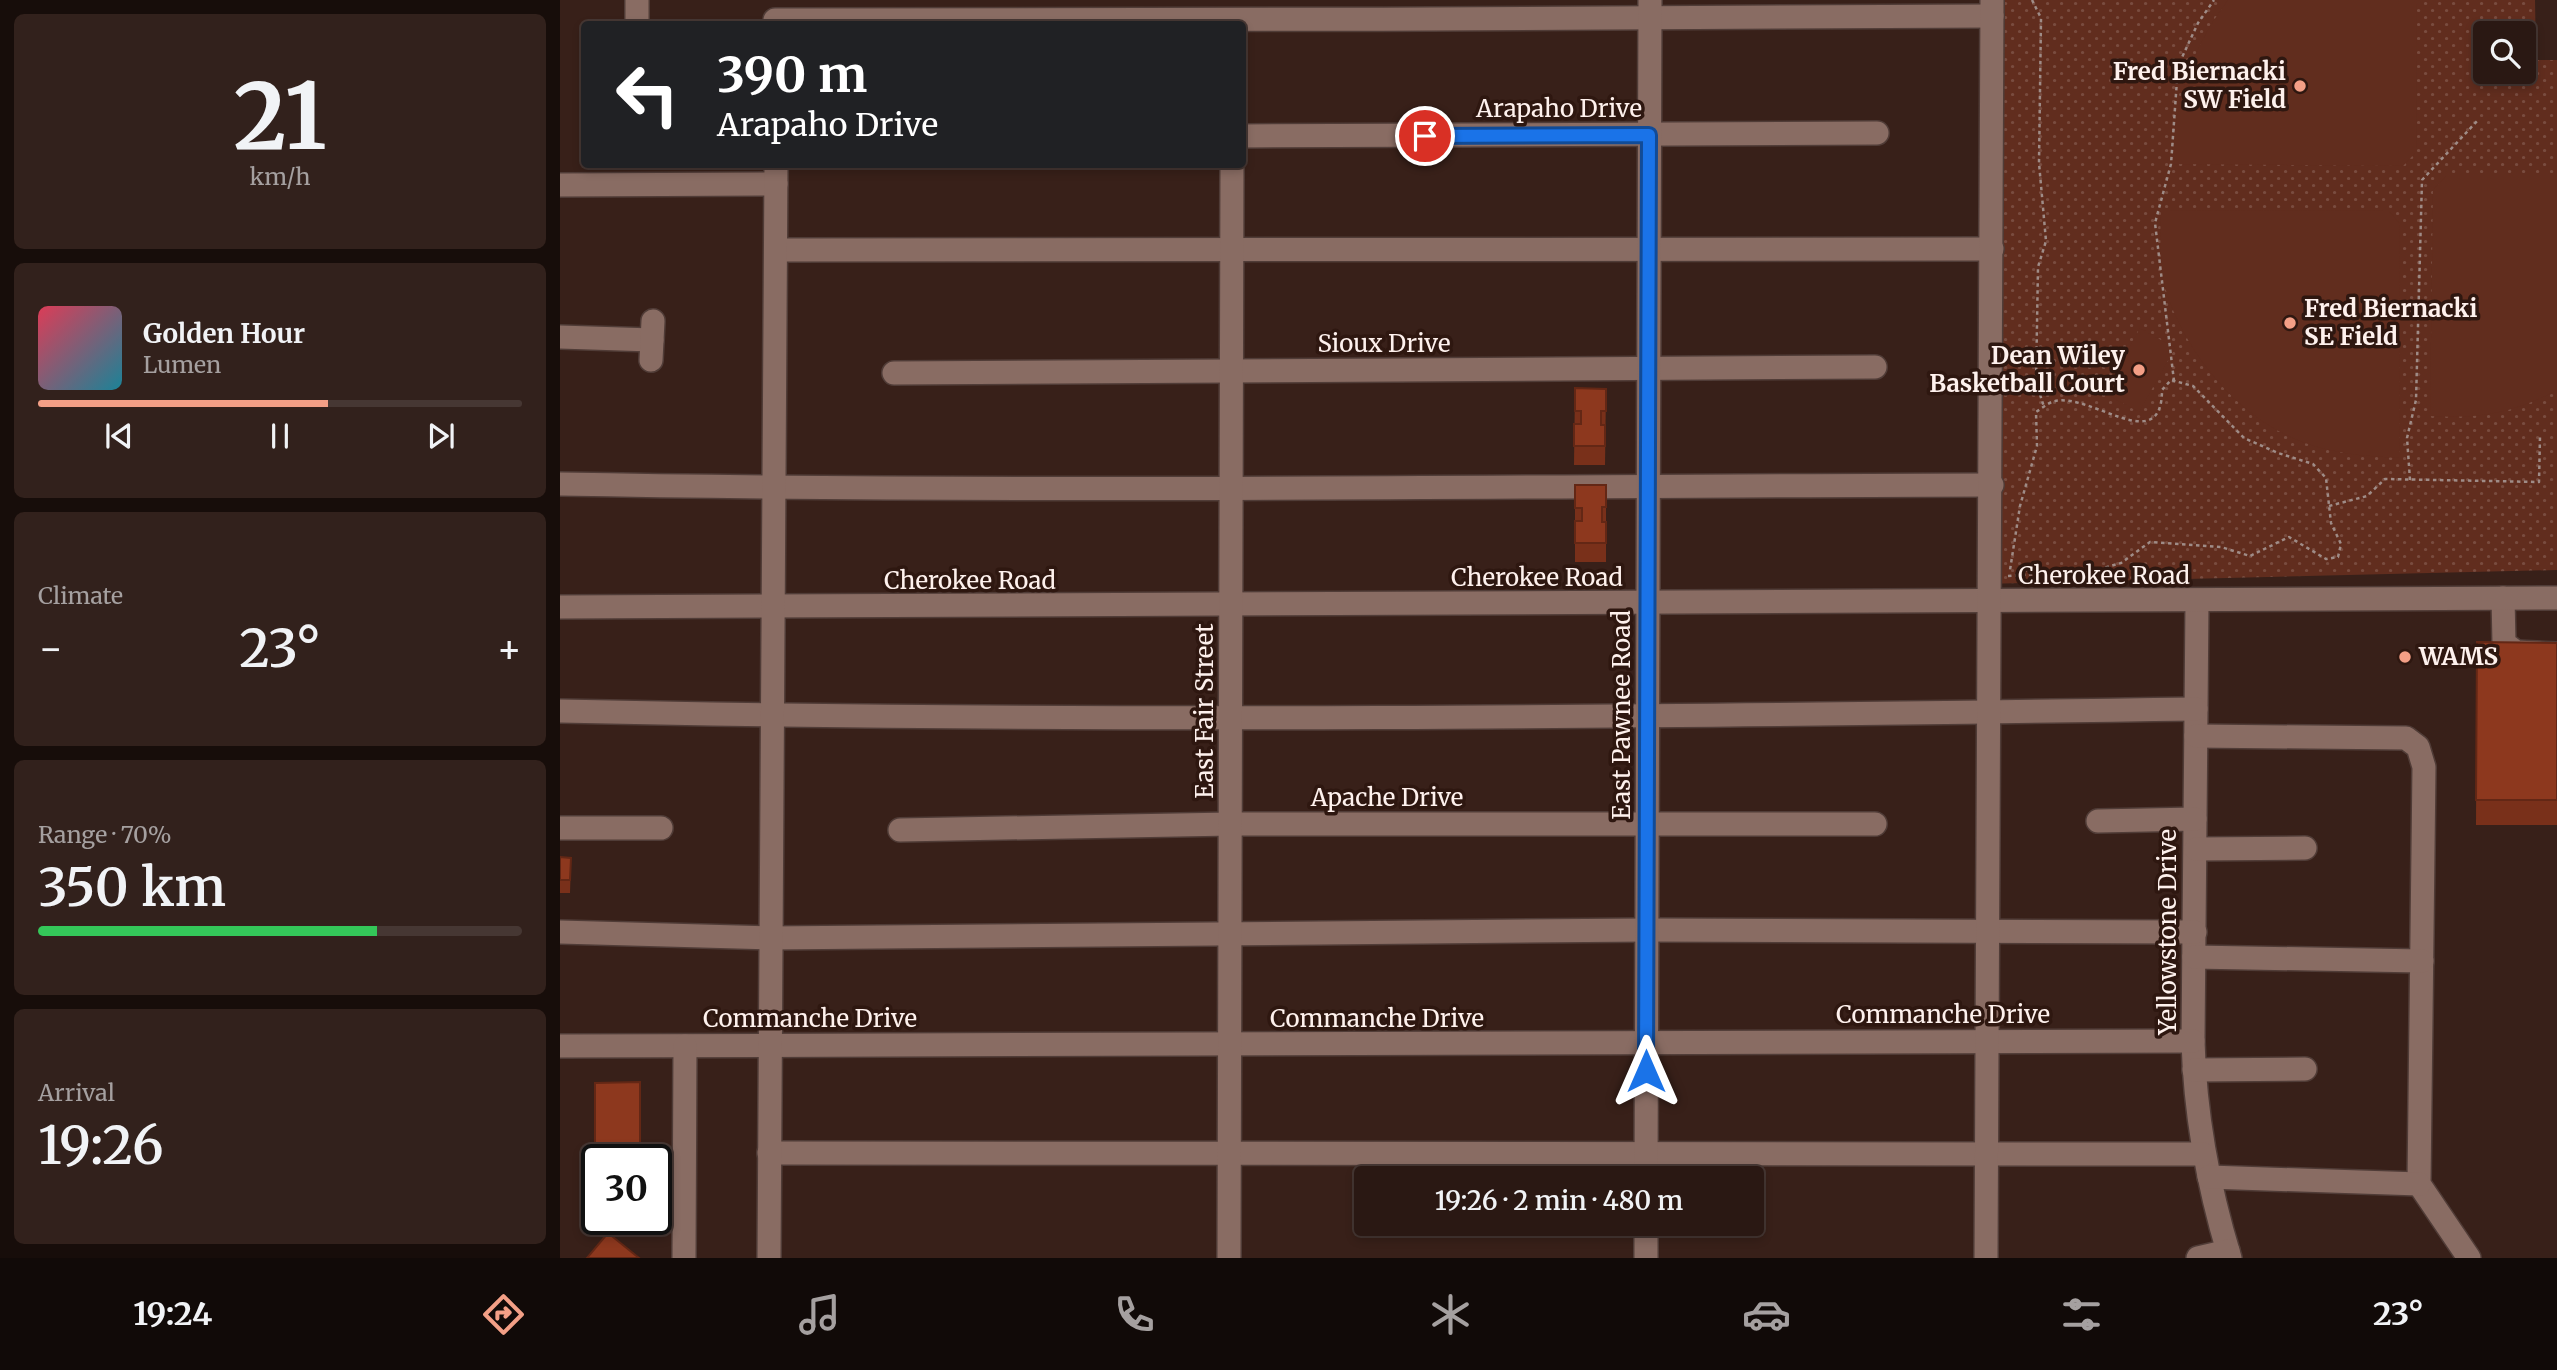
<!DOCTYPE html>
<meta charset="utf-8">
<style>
body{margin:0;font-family:Merriweather,serif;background:#32211c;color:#f1f3f6;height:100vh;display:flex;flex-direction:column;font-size:26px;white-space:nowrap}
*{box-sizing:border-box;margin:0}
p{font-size:23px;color:#a5a0a0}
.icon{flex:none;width:38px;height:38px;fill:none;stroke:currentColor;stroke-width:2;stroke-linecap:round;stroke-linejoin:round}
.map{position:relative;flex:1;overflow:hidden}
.drawer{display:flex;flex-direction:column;gap:14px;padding:14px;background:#170d0a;width:560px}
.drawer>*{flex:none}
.banner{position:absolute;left:21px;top:21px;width:665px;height:147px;border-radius:7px;box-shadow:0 4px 10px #0003,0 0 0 2px #463733;background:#202124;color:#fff;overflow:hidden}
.controls{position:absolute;left:1913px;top:21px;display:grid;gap:14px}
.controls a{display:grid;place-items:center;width:63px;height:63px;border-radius:7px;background:#2a1813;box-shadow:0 4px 10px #0003,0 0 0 2px #463733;font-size:35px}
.speed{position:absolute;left:21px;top:1144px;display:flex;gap:14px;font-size:35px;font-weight:700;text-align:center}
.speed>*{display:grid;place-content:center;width:91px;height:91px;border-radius:50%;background:#2a1813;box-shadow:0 4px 10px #0003,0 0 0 2px #463733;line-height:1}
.speed .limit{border:4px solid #111;border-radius:10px;background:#fff;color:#111}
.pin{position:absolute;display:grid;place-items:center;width:60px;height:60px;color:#fff;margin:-30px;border:4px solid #fff;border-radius:50%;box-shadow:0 2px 7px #0007}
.me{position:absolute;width:77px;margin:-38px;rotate:0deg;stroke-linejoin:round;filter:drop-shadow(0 0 5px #0008)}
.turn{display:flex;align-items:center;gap:24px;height:147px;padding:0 21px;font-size:32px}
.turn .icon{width:91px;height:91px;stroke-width:2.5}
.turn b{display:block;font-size:49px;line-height:60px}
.big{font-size:52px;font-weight:600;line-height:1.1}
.drawer .widget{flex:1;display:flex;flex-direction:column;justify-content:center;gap:10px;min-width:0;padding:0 24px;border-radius:10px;background:#32211c}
.drawer .dial{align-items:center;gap:0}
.dial b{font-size:91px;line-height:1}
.song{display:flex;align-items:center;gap:21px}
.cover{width:84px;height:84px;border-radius:10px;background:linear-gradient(135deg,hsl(350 70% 55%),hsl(190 70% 35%))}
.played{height:7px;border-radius:4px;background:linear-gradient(90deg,#f39f86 60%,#463733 60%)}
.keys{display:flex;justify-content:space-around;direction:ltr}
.heat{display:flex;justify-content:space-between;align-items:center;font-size:38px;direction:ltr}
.charge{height:10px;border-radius:5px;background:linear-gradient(90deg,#34c759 70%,#463733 0)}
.trip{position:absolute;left:794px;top:1166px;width:410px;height:70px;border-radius:7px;background:#2a1813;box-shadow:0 4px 10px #0003,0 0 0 2px #463733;font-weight:600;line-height:70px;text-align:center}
.tabs{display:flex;height:112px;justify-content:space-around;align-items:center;background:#110a08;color:#a5a0a0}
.tabs .icon{width:49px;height:49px}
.tabs .active{color:#f39f86}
.tabs b{font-size:32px;color:#f1f3f6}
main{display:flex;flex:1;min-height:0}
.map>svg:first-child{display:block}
.green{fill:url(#green-dots);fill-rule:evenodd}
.pitch{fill:#612d1e}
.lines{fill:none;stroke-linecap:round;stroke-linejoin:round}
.minor-casing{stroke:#503c37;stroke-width:26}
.path{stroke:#9f8c87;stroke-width:2.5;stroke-dasharray:3.5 3.5;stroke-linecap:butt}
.minor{stroke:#896c63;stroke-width:23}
.wall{fill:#79301a}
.building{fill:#8d381e;stroke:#632715;stroke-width:2}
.route-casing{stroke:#114b97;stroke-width:18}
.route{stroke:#1a73e8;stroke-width:12}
.poi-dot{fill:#f39f86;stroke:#2e1710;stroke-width:2.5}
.labels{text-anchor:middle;stroke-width:7;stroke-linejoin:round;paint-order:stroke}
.poi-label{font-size:24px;font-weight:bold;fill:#fef1ed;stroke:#2e1710;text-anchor:end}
.street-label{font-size:24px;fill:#fef1ed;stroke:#2e1710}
</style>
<main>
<section class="drawer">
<div class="widget dial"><b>21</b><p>km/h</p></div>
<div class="widget">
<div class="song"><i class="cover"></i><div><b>Golden Hour</b><p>Lumen</p></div></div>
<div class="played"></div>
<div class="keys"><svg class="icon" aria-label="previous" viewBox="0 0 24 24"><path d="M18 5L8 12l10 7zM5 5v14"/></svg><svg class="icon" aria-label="pause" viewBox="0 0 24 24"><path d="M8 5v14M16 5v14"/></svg><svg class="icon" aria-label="next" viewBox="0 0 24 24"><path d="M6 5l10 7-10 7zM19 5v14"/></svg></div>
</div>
<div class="widget"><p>Climate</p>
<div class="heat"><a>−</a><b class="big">23°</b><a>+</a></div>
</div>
<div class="widget"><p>Range · 70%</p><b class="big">350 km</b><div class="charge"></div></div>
<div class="widget"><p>Arrival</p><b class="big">19:26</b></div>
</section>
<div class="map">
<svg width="1997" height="1258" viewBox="0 0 1997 1258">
<defs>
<pattern id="green-dots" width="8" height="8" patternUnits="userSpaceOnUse" patternTransform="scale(1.75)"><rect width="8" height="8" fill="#612d1e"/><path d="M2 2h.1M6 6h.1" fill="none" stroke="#794c3f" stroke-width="1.8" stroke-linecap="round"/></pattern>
</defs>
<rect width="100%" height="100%" fill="#382019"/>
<path class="green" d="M1439 0H1975L1976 60H1997V570L1422 584ZM1925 33H1964V72H1925Z"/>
<g class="pitch">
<path d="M1668 0H1857L1856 152 1843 166 1611 164C1618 97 1627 55 1668 0Z"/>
<path d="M1886 176H1997V390C1954 413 1919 419 1870 416L1873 190Z"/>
<path d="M1601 210 1829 211 1840 224 1839 458C1805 456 1772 454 1740 441 1680 418 1631 359 1609 300 1599 272 1600 239 1601 210Z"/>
<polygon points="1580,328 1615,348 1579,412 1544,393"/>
</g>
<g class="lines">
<g class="minor-casing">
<g id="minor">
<path d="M215 20C621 18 1026 21 1432 16"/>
<polyline points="77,24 77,0"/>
<polyline points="682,136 1317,133"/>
<polyline points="0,185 216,184"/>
<polyline points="217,250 1432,249"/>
<polyline points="0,337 92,340"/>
<polyline points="91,360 93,321"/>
<polyline points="334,373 1315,367"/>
<path d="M0 484C477 493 954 486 1432 485"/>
<polyline points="1943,598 1944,643 1956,652 1997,654"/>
<path d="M1637 602 1633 1041C1635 1116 1648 1186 1670 1258"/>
<polyline points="0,607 1997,598"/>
<path d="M0 711C545 723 1091 717 1636 709"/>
<polyline points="1636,736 1846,738 1858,747 1864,767 1859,1184 1909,1258"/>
<polyline points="1538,821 1635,819"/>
<polyline points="0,828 101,828"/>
<polyline points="340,830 671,824 1315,824"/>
<polyline points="1636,849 1745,848"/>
<polyline points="0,932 209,938 1087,930 1635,932"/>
<polyline points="1634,957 1862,961"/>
<polyline points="0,1046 1633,1041"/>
<polyline points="1634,1070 1745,1069"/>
<polyline points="209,1153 1643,1154"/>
<polyline points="1649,1177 1859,1184"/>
<polyline points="1086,1178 1090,0"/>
<polyline points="124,1258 125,1046"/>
<polyline points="209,1258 216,164"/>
<polyline points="669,1258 672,164"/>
<polyline points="1086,1258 1086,1223"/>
<polyline points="1426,1258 1432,0"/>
<polyline points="1638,1258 1668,1251"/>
</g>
</g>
<g class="path">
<polyline points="1472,0 1481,18 1479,163 1486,241 1478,267 1476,382 1484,407"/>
<polyline points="1614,381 1595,223 1611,164 1618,66 1638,23 1654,0"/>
<polyline points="1850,480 1847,438 1856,400 1862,180 1919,119"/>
<polyline points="1769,506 1807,496 1825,479 1979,482 1980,436"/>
<path d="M1448 576 1540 569 1561 563 1590 542 1661 547 1690 556 1729 537 1766 559 1778 557 1781 544 1771 523 1766 478 1753 464 1718 453 1684 438 1633 386 1611 380 1602 390C1602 458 1532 393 1495 401 1489 402 1481 409 1476 412L1477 446 1460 506 1450 570"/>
</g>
<use href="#minor" class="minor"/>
</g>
<g class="wall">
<polygon points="1015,388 1046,389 1045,465 1014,465"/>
<rect x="1015" y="485" width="31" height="77"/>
<polygon points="1917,642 1997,643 1997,825 1916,825"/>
<polygon points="0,857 11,858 10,893 0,893"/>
<polygon points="35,1083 37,1160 37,1215 35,1215"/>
</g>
<g class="building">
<polygon points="1015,388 1046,389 1046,411 1041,411 1041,425 1045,425 1045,446 1014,446 1014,424 1021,424 1021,411 1015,411"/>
<polygon points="1015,485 1046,485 1046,507 1042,507 1042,522 1046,522 1046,543 1015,543 1015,521 1022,521 1022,508 1015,508"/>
<polygon points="1917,642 1997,643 1997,800 1916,800"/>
<polygon points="0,857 11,858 10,880 0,880"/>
<polygon points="80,1082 80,1160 37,1160 37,1190 35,1190 35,1083"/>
<polygon points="48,1233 79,1258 27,1258"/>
</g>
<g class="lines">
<g class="route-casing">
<polyline id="route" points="865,136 1089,135 1086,1071"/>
</g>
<use href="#route" class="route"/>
</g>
<g class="poi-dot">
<circle cx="1740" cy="86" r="7"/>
<circle cx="1730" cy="323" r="7"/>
<circle cx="1579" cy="370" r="7"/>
<circle cx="1845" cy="657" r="7"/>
</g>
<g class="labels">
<g class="poi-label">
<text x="1726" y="80">Fred Biernacki<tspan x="1726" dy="28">SW Field</tspan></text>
<text x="1744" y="317" text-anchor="start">Fred Biernacki<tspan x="1744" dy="28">SE Field</tspan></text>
<text x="1565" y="364">Dean Wiley<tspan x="1565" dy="28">Basketball Court</tspan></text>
<text x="1859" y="665" text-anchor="start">WAMS</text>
</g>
<g class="street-label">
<text x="999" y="117">Arapaho Drive</text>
<text x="824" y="352">Sioux Drive</text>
<text x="1544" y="584">Cherokee Road</text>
<text x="977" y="586">Cherokee Road</text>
<text x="410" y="589">Cherokee Road</text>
<text transform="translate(645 711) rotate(-90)" y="8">East Fair Street</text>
<text transform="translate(1062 715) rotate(-90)" y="8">East Pawnee Road</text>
<text x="827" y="806">Apache Drive</text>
<text transform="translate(1608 932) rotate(-90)" y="8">Yellowstone Drive</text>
<text x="1383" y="1023">Commanche Drive</text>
<text x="250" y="1027">Commanche Drive</text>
<text x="817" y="1027">Commanche Drive</text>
</g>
</g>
</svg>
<div class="controls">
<a><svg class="icon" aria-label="search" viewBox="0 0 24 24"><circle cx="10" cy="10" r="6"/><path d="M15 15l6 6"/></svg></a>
</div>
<div class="speed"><div class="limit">30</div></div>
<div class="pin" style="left:865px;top:136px;background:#d93025"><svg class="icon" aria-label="arrive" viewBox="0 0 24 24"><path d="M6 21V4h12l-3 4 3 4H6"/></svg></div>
<svg class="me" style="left:1086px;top:1071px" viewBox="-20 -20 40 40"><path d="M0-17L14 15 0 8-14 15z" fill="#1a73e8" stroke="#fff" stroke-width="4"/></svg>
<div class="trip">19:26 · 2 min · 480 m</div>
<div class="banner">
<div class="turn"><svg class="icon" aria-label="left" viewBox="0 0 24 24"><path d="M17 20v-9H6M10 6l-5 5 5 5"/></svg><div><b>390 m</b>Arapaho Drive</div></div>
</div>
</div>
</main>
<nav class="tabs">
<b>19:24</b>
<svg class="icon active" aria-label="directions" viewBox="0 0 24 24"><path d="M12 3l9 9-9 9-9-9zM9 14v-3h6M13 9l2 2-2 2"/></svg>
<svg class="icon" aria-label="music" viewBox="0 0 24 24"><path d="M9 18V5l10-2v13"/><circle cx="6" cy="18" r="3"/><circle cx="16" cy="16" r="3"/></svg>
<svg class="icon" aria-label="phone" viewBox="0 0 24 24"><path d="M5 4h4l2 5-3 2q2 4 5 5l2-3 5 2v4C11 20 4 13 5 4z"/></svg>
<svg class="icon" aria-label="climate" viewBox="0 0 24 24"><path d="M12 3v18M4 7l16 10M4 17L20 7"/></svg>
<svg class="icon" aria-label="car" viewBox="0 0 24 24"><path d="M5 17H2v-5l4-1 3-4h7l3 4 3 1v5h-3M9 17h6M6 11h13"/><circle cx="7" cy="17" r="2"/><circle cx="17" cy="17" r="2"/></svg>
<svg class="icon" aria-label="filters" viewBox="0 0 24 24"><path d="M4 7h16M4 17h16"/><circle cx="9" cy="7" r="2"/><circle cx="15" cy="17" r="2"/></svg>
<b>23°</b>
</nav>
